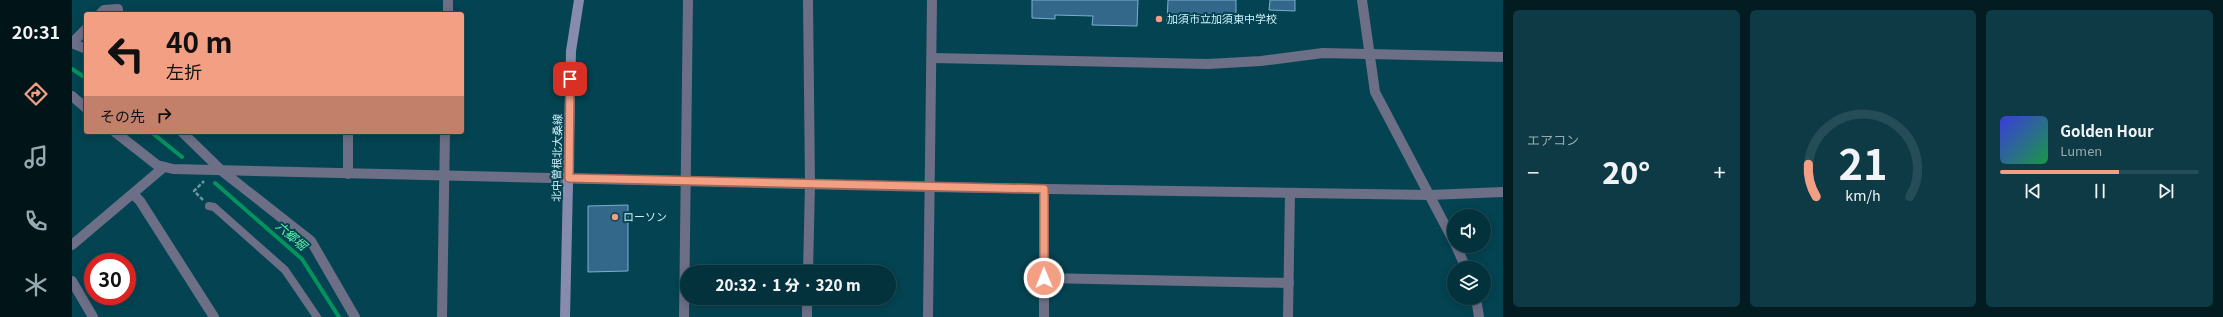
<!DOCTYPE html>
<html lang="ja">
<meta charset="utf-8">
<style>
body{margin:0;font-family:Georgia,"Noto Sans JP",serif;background:#0d3a44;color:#f1f3f6;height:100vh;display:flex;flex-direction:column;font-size:15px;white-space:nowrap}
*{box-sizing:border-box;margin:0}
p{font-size:13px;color:#97aab0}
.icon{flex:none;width:22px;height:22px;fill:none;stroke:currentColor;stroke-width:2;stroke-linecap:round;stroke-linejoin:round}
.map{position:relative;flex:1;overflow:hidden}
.side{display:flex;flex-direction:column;gap:10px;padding:10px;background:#021c22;width:720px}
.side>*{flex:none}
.guide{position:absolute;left:12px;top:12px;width:380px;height:122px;border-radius:4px;box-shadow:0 2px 10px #0003,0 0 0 1px #244d57;background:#f39f84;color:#111;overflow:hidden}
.buttons{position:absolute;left:1375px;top:209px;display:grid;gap:8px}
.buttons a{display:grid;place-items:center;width:44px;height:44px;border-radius:50%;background:#03323d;box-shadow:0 2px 10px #0003,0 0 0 1px #244d57;font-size:20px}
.speed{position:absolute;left:12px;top:253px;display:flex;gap:8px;font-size:20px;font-weight:700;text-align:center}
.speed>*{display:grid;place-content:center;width:52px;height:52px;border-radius:50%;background:#03323d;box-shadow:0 2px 10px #0003,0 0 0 1px #244d57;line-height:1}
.speed .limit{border:6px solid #d22;background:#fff;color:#111}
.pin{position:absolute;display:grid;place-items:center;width:34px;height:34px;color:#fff;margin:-17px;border-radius:8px;box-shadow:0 2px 6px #0006}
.me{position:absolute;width:44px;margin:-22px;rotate:359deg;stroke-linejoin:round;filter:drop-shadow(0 0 3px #0008)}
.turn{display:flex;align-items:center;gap:14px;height:84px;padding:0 16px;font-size:18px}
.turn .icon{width:52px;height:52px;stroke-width:2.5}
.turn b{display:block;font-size:28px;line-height:34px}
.then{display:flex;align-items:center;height:38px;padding:0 16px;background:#0003;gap:8px;font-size:15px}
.big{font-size:30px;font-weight:800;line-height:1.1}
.side .widget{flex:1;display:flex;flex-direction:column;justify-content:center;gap:6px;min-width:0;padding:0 14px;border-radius:6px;background:#0d3a44}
.side .dial{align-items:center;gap:0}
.dial svg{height:104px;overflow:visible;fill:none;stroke:#244d57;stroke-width:7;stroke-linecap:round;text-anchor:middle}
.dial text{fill:#f1f3f6;stroke:none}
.song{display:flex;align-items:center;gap:12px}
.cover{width:48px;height:48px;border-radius:6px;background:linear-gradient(135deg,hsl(240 70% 55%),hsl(140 70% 35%))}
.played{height:4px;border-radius:2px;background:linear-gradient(90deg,#f39f84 60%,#244d57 60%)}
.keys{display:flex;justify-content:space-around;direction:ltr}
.heat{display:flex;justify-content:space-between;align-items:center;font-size:22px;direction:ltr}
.side .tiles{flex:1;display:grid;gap:10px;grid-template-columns:repeat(3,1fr)}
.trip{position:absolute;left:608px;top:265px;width:216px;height:40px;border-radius:20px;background:#03323d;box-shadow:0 2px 10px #0003,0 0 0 1px #244d57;font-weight:800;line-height:40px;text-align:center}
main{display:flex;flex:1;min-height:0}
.menu{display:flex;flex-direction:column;width:72px;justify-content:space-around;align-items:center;background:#011418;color:#97aab0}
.menu .icon{width:28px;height:28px}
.menu .on{color:#f39f84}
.menu b{font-size:18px;color:#f1f3f6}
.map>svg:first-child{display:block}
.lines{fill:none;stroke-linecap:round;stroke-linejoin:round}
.stream{stroke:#03935d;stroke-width:4}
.building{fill:#34688a;stroke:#79afd3}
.path{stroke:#6697a3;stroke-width:2.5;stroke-dasharray:4 2;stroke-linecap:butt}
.service{stroke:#6c6f86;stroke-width:8}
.minor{stroke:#6c6f86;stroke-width:10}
.tertiary{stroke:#6c6f86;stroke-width:10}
.secondary{stroke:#878caf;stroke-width:10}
.route-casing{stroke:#9e6756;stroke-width:10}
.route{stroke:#f39f84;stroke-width:7}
.poi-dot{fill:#f39f84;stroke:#044351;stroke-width:1.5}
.labels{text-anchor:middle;stroke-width:4;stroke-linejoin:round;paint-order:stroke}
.poi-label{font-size:11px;fill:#cdf0fa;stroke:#044351;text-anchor:start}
.street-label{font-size:11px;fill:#cdf0fa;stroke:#044351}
.water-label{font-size:12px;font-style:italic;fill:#5ef4ac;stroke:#044351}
</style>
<main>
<nav class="menu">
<b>20:31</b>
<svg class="icon on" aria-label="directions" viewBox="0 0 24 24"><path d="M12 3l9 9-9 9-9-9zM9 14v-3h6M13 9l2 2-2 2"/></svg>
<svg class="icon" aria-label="music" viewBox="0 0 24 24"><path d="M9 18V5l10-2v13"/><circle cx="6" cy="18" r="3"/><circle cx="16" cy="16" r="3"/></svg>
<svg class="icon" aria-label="phone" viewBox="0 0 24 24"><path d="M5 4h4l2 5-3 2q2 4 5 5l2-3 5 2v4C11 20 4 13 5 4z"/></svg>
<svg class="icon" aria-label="climate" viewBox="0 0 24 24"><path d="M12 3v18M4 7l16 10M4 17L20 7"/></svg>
</nav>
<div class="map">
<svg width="1431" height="317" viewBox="0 0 1431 317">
<rect width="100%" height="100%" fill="#044351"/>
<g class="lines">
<g class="stream">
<polyline points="0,69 14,78"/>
<polyline points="79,132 110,157"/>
<polyline points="143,183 230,259 267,317"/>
</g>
</g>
<g class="building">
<polygon points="960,0 1066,0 1065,26 1020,25 1021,16 983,15 983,19 960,18"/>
<polygon points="1096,0 1164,0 1164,18 1123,17 1123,23 1095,22"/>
<polygon points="1198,0 1223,0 1223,11 1197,10"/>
<polygon points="556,205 556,271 516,272 516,206"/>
</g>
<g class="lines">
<polyline class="path" points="131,200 122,191 132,181"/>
<polyline class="service" points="137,206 142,207 213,270 245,317"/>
<g class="minor">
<polyline points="1290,0 1303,92 1382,242"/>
<polyline points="28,14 32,10 46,9 46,14"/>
<polyline points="376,14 376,0"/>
<polyline points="0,43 14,29"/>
<polyline points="0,43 14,49"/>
<polyline points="860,58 1136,64 1189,61 1251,53 1431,57"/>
<polyline points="110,132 150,171 239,241 283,317"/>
<polyline points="276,174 276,132"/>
<polyline points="858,187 1358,195 1431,192"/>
<polyline points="61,194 68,201 142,317"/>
<polyline points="0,245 92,167"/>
<polyline points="1384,246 1394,268"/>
<polyline points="736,272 738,184 736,0"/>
<polyline points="972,278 1217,283"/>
<polyline points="0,281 21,317"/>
<polyline points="1404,298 1407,317"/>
<polyline points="370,317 373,132"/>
<polyline points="612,317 616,0"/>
<polyline points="735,317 735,298"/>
<polyline points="972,317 972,189"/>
<polyline points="1216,317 1218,193"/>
</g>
<g class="tertiary">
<polyline points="0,96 14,108"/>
<polyline points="43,132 85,165 101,169 858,187"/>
<polyline points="856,317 860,0"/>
</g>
<polyline class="secondary" points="493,317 499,51 507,0"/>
</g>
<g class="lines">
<g class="route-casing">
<polyline id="route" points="498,79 497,178 972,189 972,278"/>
</g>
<use href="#route" class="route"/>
</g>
<g class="poi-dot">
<circle cx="1087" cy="19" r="4"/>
<circle cx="543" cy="217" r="4"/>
</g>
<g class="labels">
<g class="poi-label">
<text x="1095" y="23">加須市立加須東中学校</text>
<text x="551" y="221">ローソン</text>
</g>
<g class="street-label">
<text transform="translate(485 158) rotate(-89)" y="4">北中曽根北大桑線</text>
</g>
<g class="water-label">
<text transform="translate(219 236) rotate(41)" y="4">六郷堀</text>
</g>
</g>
</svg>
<div class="buttons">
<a><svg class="icon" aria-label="sound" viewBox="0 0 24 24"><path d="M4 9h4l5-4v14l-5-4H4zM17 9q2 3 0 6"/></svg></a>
<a><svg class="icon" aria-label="layers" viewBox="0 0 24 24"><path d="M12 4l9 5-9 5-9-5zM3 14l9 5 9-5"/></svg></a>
</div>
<div class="speed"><div class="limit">30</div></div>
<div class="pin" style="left:498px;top:79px;background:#d93025"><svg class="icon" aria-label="arrive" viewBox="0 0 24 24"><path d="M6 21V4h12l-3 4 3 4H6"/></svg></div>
<svg class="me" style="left:972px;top:278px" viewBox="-20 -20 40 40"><circle r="17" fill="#f39f84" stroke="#fff" stroke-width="3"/><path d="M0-11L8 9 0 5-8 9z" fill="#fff"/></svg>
<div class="trip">20:32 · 1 分 · 320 m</div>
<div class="guide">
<div class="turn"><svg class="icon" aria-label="left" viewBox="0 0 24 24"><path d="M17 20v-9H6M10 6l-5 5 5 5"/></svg><div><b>40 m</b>左折</div></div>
<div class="then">その先<svg class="icon" aria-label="right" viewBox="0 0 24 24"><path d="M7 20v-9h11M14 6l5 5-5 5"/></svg></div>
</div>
</div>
<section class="side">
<div class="tiles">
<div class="widget"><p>エアコン</p>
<div class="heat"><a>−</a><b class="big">20°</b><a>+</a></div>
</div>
<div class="widget dial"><svg viewBox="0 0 100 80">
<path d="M14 69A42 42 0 1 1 86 69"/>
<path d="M14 69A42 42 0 0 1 8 44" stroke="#f39f84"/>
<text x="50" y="56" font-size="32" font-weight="700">21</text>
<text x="50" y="72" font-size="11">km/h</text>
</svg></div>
<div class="widget">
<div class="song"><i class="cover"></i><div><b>Golden Hour</b><p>Lumen</p></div></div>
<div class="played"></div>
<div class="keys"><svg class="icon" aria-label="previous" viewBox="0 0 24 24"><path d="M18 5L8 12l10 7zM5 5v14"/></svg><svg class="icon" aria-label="pause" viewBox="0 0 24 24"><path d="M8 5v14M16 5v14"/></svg><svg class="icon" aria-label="next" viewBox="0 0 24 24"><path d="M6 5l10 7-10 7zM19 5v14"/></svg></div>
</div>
</div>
</section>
</main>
